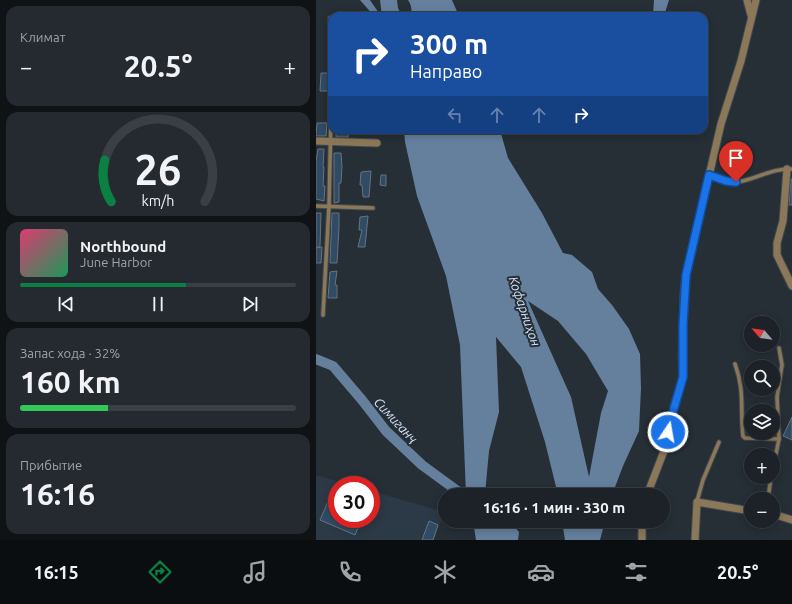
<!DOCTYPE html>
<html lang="ru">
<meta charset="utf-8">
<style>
body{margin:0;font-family:Ubuntu,sans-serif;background:#252a30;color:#f1f3f6;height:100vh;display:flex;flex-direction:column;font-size:15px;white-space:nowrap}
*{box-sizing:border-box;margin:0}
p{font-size:13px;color:#a0a4a8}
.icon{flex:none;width:22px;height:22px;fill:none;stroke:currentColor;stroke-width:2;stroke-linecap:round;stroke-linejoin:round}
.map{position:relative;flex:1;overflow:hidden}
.details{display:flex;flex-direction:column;gap:6px;padding:6px;background:#0f1316;width:316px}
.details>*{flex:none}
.banner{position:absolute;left:12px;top:12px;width:380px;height:122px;border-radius:12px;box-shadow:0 2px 10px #0003,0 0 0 1px #3a3f45;background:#1a4fa0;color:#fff;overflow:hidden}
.needle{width:26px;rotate:298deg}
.fabs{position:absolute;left:428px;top:316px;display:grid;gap:8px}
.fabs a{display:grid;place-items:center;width:36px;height:36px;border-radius:50%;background:#1c2228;box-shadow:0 2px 10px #0003,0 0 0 1px #3a3f45;font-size:20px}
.speed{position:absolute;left:12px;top:476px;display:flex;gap:8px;font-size:20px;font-weight:700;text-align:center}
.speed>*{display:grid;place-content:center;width:52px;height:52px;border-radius:50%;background:#1c2228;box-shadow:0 2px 10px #0003,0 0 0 1px #3a3f45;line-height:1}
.speed .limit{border:6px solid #d22;background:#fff;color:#111}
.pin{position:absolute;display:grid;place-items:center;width:34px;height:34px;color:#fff;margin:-41px -17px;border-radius:50% 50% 50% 0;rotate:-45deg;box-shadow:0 0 4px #0007}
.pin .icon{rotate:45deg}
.me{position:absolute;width:44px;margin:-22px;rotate:12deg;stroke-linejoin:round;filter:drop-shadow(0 0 3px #0008)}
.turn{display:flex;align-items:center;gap:14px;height:84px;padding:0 16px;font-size:18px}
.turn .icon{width:52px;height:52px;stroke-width:2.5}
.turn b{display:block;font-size:28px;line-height:34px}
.lanes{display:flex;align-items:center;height:38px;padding:0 16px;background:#0003;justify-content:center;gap:20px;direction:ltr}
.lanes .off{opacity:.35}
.big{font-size:30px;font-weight:600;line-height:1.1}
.details .widget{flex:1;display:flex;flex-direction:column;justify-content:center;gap:6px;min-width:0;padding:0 14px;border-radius:12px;background:#252a30}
.details .dial{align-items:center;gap:0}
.dial svg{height:104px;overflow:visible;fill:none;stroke:#3a3f45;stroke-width:7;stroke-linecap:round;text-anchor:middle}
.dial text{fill:#f1f3f6;stroke:none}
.song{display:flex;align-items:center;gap:12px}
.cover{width:48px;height:48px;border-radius:6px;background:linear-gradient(135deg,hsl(340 70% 55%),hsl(150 70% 35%))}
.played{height:4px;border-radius:2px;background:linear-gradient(90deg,#0b8043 60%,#3a3f45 60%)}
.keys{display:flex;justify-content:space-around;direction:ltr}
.heat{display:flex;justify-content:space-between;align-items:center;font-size:22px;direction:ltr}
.charge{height:6px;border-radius:3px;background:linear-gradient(90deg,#34c759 32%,#3a3f45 0)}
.trip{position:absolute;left:122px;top:488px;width:232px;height:40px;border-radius:20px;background:#1c2228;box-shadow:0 2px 10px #0003,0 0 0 1px #3a3f45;font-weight:600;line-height:40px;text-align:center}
.tabs{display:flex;height:64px;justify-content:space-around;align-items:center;background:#0b0e10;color:#a0a4a8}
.tabs .icon{width:28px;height:28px}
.tabs .on{color:#0b8043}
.tabs b{font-size:18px;color:#f1f3f6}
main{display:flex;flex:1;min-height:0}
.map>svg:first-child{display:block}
.built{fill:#2c3946}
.water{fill:#64809d;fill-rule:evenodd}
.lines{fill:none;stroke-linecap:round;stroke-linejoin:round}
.river{stroke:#64809d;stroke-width:10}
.building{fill:#2f4b65;stroke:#69737c}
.service-casing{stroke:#424951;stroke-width:5.5}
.minor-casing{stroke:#424951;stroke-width:9}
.service{stroke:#8b7858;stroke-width:3.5}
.minor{stroke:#8b7858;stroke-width:7}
.route-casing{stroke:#114b97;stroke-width:10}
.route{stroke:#1a73e8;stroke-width:7}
.labels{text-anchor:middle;stroke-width:4;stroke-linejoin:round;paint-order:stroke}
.water-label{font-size:13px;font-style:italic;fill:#d2e5f9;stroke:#262e36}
</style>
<main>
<section class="details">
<div class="widget"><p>Климат</p>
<div class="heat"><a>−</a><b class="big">20.5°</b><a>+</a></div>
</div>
<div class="widget dial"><svg viewBox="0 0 100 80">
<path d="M14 69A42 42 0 1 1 86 69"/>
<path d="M14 69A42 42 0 0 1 9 37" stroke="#0b8043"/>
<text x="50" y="56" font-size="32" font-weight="700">26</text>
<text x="50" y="72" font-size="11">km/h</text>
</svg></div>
<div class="widget">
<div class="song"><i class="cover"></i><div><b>Northbound</b><p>June Harbor</p></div></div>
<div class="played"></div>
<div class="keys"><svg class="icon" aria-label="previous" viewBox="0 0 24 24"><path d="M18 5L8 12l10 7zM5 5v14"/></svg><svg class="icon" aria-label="pause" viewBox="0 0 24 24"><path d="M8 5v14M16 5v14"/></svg><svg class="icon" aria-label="next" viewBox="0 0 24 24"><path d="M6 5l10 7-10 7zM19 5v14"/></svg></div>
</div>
<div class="widget"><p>Запас хода · 32%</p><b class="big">160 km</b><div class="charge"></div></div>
<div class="widget"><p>Прибытие</p><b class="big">16:16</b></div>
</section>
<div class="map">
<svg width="476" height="540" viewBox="0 0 476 540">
<rect width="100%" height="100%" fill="#262e36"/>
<polygon class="built" points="0,475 35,485 21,485 21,519 55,519 55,491 129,512 117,540 0,540"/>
<g class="water">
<polygon points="44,0 54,0 65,16 58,16"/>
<polygon points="64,0 81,0 82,8 86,16 66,16"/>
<path d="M92 0H136L143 16H94C97 11 95 4 92 0Z"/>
<polygon points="338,0 353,0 348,16 337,16"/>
<path d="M88 130H184L192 158 226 213 247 253 256 255 276 272 282 289 296 305 313 329 324 354 325 388 323 431 307 466 296 495H242L229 442 205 367 180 337 183 412 173 451 169 494 170 495H150L144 345 130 276 101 196 89 142ZM212 301 242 321 270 354 292 391 285 413 273 477 255 397Z"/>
<polygon points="157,521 193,521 203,532 202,540 160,540"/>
<polygon points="246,521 289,521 284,540 249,540"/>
</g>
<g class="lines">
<polyline class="river" points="0,359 17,366 46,400 70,431 106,465 147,495"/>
</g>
<g class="building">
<polygon points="5,73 13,73 12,91 4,91"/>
<polygon points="1,123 11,123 10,136 0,136"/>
<rect x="20" y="130" width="12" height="7"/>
<polygon points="2,149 8,149 7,167 8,167 7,186 9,186 8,201 0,199 0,161"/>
<polygon points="18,153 25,153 26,166 25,183 23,183 23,202 18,203"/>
<polygon points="55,171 53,197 47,197 46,185 44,185 45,172"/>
<polygon points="65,175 70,175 70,186 64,185"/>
<polygon points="475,179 476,179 476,205 473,205"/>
<polygon points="0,213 5,213 4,247 0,247"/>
<polygon points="16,213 23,213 23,228 21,263 14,263"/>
<polygon points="52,216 49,247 42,247 46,230 43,230 44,217"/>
<polygon points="6,247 5,263 0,263 0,248"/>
<polygon points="21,271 19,285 21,285 21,298 12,298 14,272"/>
<polygon points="476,417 476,440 467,436"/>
<polygon points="13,499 21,502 21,519 46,519 39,535 4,520"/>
<polygon points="113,521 122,525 117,540 106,540"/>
</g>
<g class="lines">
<g class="service-casing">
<g id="service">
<polyline points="14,18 16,54"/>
<path d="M393 175C402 178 411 183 421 182 439 180 455 168 476 169"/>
<polyline points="0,206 57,208"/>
<polyline points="7,315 13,206 16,72"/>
<path d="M419 364C429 391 424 409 427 436L429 438 463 439"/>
<polyline points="457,469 463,439 461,397 466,365 463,348"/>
<polyline points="452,499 455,477"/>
<polyline points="381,501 387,480 403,442"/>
</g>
</g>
<g class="minor-casing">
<g id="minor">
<polyline points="431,0 435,15"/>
<polyline points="0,141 61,143"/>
<polyline points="471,169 467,221 461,243 461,255 476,286"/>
<polyline points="331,495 348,451 358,408 367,377 366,356 368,293 370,275 405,124 425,61 440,0"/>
<polyline points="457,514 476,520"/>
<polyline points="326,540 326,521"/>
<polyline points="379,540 381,502 435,511"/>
</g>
</g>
<use href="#service" class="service"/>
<use href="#minor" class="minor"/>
</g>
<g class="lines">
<g class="route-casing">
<polyline id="route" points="352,432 358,408 367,377 367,325 370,275 393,175 410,181 420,182"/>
</g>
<use href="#route" class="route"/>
</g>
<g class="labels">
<g class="water-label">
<text transform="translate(209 311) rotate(71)" y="5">Кофарниҳон</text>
<text transform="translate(80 420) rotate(47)" y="5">Симиганҷ</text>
</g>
</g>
</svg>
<div class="fabs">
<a><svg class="needle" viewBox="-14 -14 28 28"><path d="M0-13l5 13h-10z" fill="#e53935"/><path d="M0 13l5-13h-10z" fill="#a0a4a8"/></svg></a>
<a><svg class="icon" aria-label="search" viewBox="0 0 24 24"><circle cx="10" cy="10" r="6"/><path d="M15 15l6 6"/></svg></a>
<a><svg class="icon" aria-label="layers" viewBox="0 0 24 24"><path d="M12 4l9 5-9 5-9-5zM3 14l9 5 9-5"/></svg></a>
<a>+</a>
<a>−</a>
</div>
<div class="speed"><div class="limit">30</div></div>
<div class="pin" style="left:420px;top:182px;background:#d93025"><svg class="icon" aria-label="arrive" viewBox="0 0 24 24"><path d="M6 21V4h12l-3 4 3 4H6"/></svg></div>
<svg class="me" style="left:352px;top:432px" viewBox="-20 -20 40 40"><circle r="17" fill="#1a73e8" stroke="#fff" stroke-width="3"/><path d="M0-11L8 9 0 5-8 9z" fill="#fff"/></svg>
<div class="trip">16:16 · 1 мин · 330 m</div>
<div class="banner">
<div class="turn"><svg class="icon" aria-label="right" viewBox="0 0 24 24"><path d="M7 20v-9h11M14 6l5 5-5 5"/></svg><div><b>300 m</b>Направо</div></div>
<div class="lanes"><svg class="icon off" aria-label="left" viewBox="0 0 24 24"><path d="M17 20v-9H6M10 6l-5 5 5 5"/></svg><svg class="icon off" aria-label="ahead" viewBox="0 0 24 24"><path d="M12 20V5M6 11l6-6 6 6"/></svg><svg class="icon off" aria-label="ahead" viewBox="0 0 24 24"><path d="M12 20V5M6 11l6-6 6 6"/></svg><svg class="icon" aria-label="right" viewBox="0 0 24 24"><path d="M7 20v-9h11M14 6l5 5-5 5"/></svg></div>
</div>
</div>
</main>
<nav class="tabs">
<b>16:15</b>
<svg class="icon on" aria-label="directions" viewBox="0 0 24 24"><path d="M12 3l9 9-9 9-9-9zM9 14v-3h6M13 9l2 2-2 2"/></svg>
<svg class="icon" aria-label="music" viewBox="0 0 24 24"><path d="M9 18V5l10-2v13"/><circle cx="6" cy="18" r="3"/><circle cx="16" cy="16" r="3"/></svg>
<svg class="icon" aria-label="phone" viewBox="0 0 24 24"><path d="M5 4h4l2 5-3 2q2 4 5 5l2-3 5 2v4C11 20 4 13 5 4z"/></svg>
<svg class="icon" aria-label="climate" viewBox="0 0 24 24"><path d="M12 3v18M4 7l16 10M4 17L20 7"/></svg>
<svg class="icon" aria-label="car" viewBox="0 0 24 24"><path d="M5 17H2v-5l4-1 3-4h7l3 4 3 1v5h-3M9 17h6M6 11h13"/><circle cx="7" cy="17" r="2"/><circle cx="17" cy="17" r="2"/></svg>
<svg class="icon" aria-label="filters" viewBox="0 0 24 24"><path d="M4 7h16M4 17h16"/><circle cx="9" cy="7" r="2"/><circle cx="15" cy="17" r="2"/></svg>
<b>20.5°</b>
</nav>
